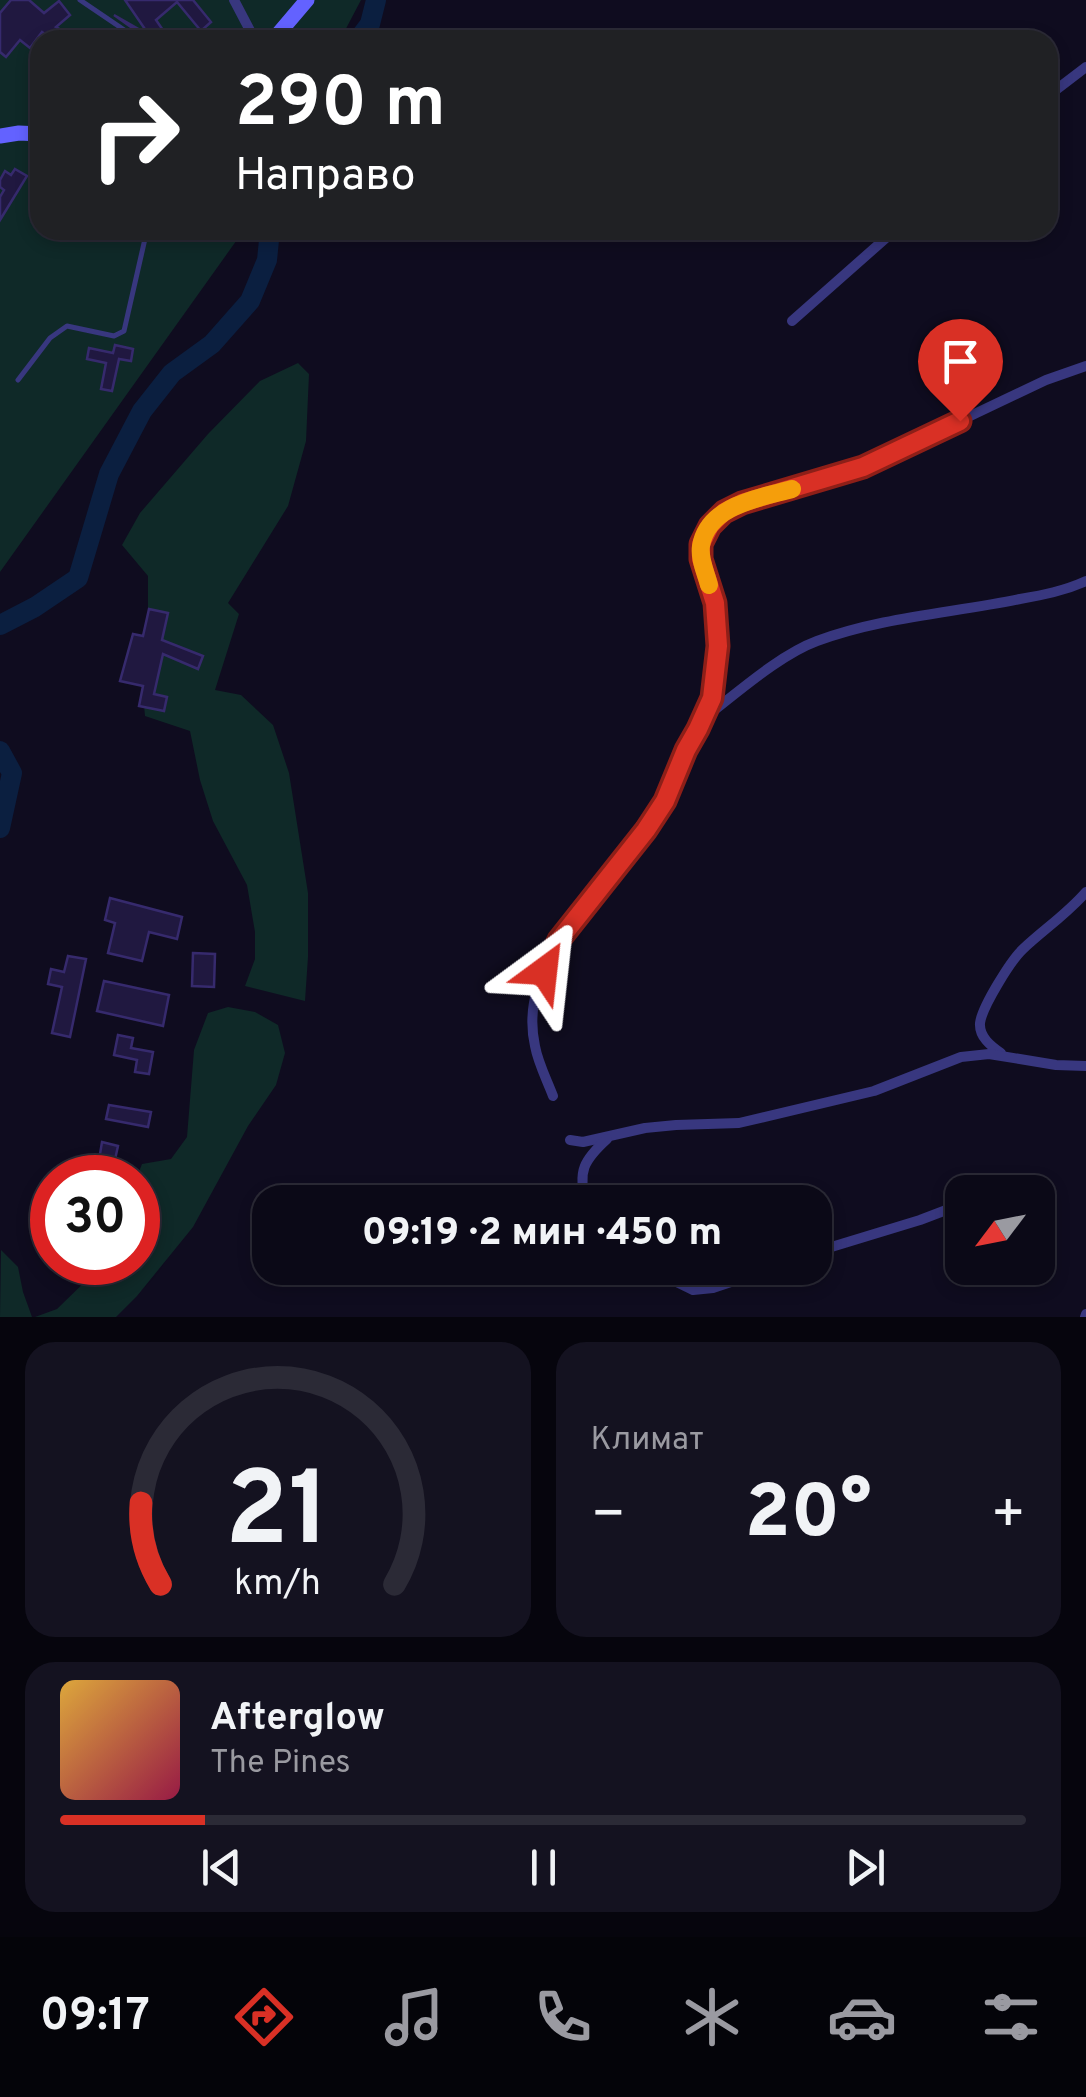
<!DOCTYPE html>
<html lang="ru">
<meta charset="utf-8">
<style>
body{margin:0;font-family:Overpass,sans-serif;background:#141220;color:#f1f3f6;height:100vh;display:flex;flex-direction:column;font-size:38px;white-space:nowrap}
*{box-sizing:border-box;margin:0}
p{font-size:32px;color:#9a9aa1}
.icon{flex:none;width:55px;height:55px;fill:none;stroke:currentColor;stroke-width:2;stroke-linecap:round;stroke-linejoin:round}
.map{position:relative;height:1317px;overflow:hidden}
.drawer{display:flex;flex-direction:column;gap:25px;padding:25px;background:#06050d;flex:1}
.drawer>*{flex:none}
.hud{position:absolute;left:30px;top:30px;width:1028px;height:210px;border-radius:30px;box-shadow:0 5px 15px #0003,0 0 0 2px #2b2a36;background:#202124;color:#fff;overflow:hidden}
.needle{width:65px;rotate:238deg}
.fabs{position:absolute;left:945px;top:1175px;display:grid;gap:20px}
.fabs a{display:grid;place-items:center;width:110px;height:110px;border-radius:20px;background:#0b0917;box-shadow:0 5px 15px #0003,0 0 0 2px #2b2a36;font-size:50px}
.speed{position:absolute;left:30px;top:1155px;display:flex;gap:20px;font-size:50px;font-weight:700;text-align:center}
.speed>*{display:grid;place-content:center;width:130px;height:130px;border-radius:50%;background:#0b0917;box-shadow:0 5px 15px #0003,0 0 0 2px #2b2a36;line-height:1}
.speed .limit{border:15px solid #d22;background:#fff;color:#111}
.pin{position:absolute;display:grid;place-items:center;width:85px;height:85px;color:#fff;margin:-102px -42px;border-radius:50% 50% 50% 0;rotate:-45deg;box-shadow:0 0 10px #0007}
.pin .icon{rotate:45deg}
.me{position:absolute;width:110px;margin:-55px;rotate:30deg;stroke-linejoin:round;filter:drop-shadow(0 0 8px #0008)}
.turn{display:flex;align-items:center;gap:35px;height:210px;padding:0 40px;font-size:45px}
.turn .icon{width:130px;height:130px;stroke-width:2.5}
.turn b{display:block;font-size:70px;line-height:85px}
.big{font-size:75px;font-weight:800;line-height:1.1}
.drawer .card{flex:1;display:flex;flex-direction:column;justify-content:center;gap:15px;min-width:0;padding:0 35px;border-radius:30px;background:#141220}
.drawer .dial{align-items:center;gap:0}
.dial svg{height:260px;overflow:visible;fill:none;stroke:#2b2a36;stroke-width:7;stroke-linecap:round;text-anchor:middle}
.dial text{fill:#f1f3f6;stroke:none}
.song{display:flex;align-items:center;gap:30px}
.cover{width:120px;height:120px;border-radius:15px;background:linear-gradient(135deg,hsl(40 70% 55%),hsl(340 70% 35%))}
.played{height:10px;border-radius:5px;background:linear-gradient(90deg,#d93025 15%,#2b2a36 15%)}
.keys{display:flex;justify-content:space-around;direction:ltr}
.heat{display:flex;justify-content:space-between;align-items:center;font-size:55px;direction:ltr}
.drawer .tiles{flex:1;display:grid;gap:25px;grid-template-columns:1fr 1fr}
.card:last-child{grid-column:span 2}
.trip{position:absolute;left:252px;top:1185px;width:580px;height:100px;border-radius:30px;background:#0b0917;box-shadow:0 5px 15px #0003,0 0 0 2px #2b2a36;font-weight:800;line-height:100px;text-align:center}
.dock{display:flex;height:160px;justify-content:space-around;align-items:center;background:#040409;color:#9a9aa1}
.dock .icon{width:70px;height:70px}
.dock .active{color:#d93025}
.dock b{font-size:45px;color:#f1f3f6}
.map>svg:first-child{display:block}
.green{fill:#0f2928}
.lines{fill:none;stroke-linecap:round;stroke-linejoin:round}
.river{stroke:#0b1f40;stroke-width:20}
.building{fill:#201840;stroke:#362a6d;stroke-width:2.5}
.lane{stroke:#38377f;stroke-width:5}
.street{stroke:#38377f;stroke-width:10}
.secondary{stroke:#6362ff;stroke-width:15}
.route-casing{stroke:#8d1f18;stroke-width:25}
.route{stroke:#d93025;stroke-width:18}
.slow{stroke:#f59e0b;stroke-width:18}
</style>
<div class="map">
<svg width="1086" height="1317" viewBox="0 0 1086 1317">
<rect width="100%" height="100%" fill="#0f0c1f"/>
<g class="green">
<polygon points="0,0 361,0 340,40 40,40 40,230 244,230 0,572"/>
<polygon points="298,363 309,374 306,441 288,506 228,603 239,614 215,690 241,695 273,725 289,773 308,893 308,957 305,1001 245,986 255,959 255,932 247,885 213,821 200,780 190,731 145,716 141,673 148,647 148,576 122,545 140,513 208,434 260,381"/>
<polygon points="228,1007 255,1012 278,1025 285,1053 276,1085 248,1126 193,1227 137,1296 116,1317 35,1317 57,1309 96,1271 100,1263 138,1262 137,1177 142,1164 171,1159 187,1137 194,1050 208,1013"/>
<polygon points="1,1250 18,1267 23,1292 32,1317 0,1317"/>
</g>
<g class="lines">
<g class="river">
<polyline points="358,40 370,24 376,0"/>
<polyline points="0,625 35,607 78,578 109,474 142,411 172,373 212,344 250,301 267,260 270,230"/>
<polyline points="0,751 12,773 0,828"/>
</g>
</g>
<g class="building">
<polygon points="11,0 29,0 44,13 59,1 70,15 56,27 79,40 53,40 42,32 30,48 20,40 6,57 0,52 0,13"/>
<polygon points="125,0 193,0 211,22 201,31 177,2 156,20 167,36 161,40 145,40 142,35 114,15 149,35"/>
<polygon points="15,169 27,176 0,220 0,197 4,190 0,187 0,180 5,171 11,175"/>
<polygon points="115,345 133,349 131,361 119,359 112,391 101,389 106,363 87,359 89,348 113,353"/>
<polygon points="149,609 168,613 162,640 203,656 198,669 163,654 154,694 167,697 164,711 139,706 143,686 120,681 133,634 143,636"/>
<polygon points="110,898 182,917 177,939 149,932 142,961 108,953 115,923 105,920"/>
<polygon points="193,953 215,954 214,987 192,986"/>
<polygon points="68,956 86,959 70,1037 52,1033 62,987 48,984 51,969 64,972"/>
<polygon points="104,981 169,995 163,1026 97,1011"/>
<polygon points="118,1035 133,1038 131,1048 153,1052 149,1074 135,1072 137,1060 114,1055"/>
<polygon points="109,1105 151,1112 148,1127 106,1119"/>
<polygon points="102,1142 118,1146 111,1178 96,1178"/>
</g>
<g class="lines">
<g class="lane">
<polyline points="80,0 139,40"/>
<polyline points="18,380 50,338 67,326 114,336 124,331 147,230"/>
</g>
<g class="street">
<polyline points="234,0 255,40"/>
<polyline points="1048,96 1086,67"/>
<polyline points="792,321 895,230"/>
<path d="M703 719C736 694 779 655 817 641 882 617 952 613 1020 599 1043 595 1064 591 1086 581"/>
<path d="M1001 1053C991 1046 979 1037 980 1023 982 1007 1011 960 1023 949 1043 930 1067 914 1086 892"/>
<path d="M553 1096C547 1080 538 1063 535 1046 516 962 601 892 646 831 665 804 672 778 687 749 690 743 695 737 698 730 717 693 723 645 715 604 711 585 698 565 701 545 705 524 725 512 743 503L863 467 1046 380 1086 366"/>
<polyline points="570,1140 583,1142 645,1128 676,1125 739,1123 874,1091 961,1057 989,1054 1056,1065 1086,1066"/>
<polyline points="993,1192 1010,1186"/>
<path d="M587 1202C576 1172 585 1159 607 1139"/>
<polyline points="815,1252 920,1220 962,1204"/>
<polyline points="648,1268 693,1290 713,1288 773,1268"/>
<polyline points="1085,1317 1086,1314"/>
</g>
<g class="secondary">
<polyline points="273,40 307,0"/>
<polyline points="0,136 19,133 40,134"/>
</g>
</g>
<g class="lines">
<g class="route-casing">
<polyline id="route" points="544,971 559,940 646,830 665,801 686,750 698,729 712,698 718,646 715,603 701,559 701,544 710,526 724,512 742,503 863,467 960,421"/>
</g>
<use href="#route" class="route"/>
<path class="slow" d="M709 585C706 573 699 559 701 546 708 505 760 498 792 489"/>
</g>
</svg>
<div class="fabs">
<a><svg class="needle" viewBox="-14 -14 28 28"><path d="M0-13l5 13h-10z" fill="#e53935"/><path d="M0 13l5-13h-10z" fill="#9a9aa1"/></svg></a>
</div>
<div class="speed"><div class="limit">30</div></div>
<div class="pin" style="left:960px;top:421px;background:#d93025"><svg class="icon" aria-label="arrive" viewBox="0 0 24 24"><path d="M6 21V4h12l-3 4 3 4H6"/></svg></div>
<svg class="me" style="left:544px;top:971px" viewBox="-20 -20 40 40"><path d="M0-17L14 15 0 8-14 15z" fill="#d93025" stroke="#fff" stroke-width="4"/></svg>
<div class="trip">09:19 · 2 мин · 450 m</div>
<div class="hud">
<div class="turn"><svg class="icon" aria-label="right" viewBox="0 0 24 24"><path d="M7 20v-9h11M14 6l5 5-5 5"/></svg><div><b>290 m</b>Направо</div></div>
</div>
</div>
<section class="drawer">
<div class="tiles">
<div class="card dial"><svg viewBox="0 0 100 80">
<path d="M14 69A42 42 0 1 1 86 69"/>
<path d="M14 69A42 42 0 0 1 8 44" stroke="#d93025"/>
<text x="50" y="56" font-size="32" font-weight="700">21</text>
<text x="50" y="72" font-size="11">km/h</text>
</svg></div>
<div class="card"><p>Климат</p>
<div class="heat"><a>−</a><b class="big">20°</b><a>+</a></div>
</div>
<div class="card">
<div class="song"><i class="cover"></i><div><b>Afterglow</b><p>The Pines</p></div></div>
<div class="played"></div>
<div class="keys"><svg class="icon" aria-label="previous" viewBox="0 0 24 24"><path d="M18 5L8 12l10 7zM5 5v14"/></svg><svg class="icon" aria-label="pause" viewBox="0 0 24 24"><path d="M8 5v14M16 5v14"/></svg><svg class="icon" aria-label="next" viewBox="0 0 24 24"><path d="M6 5l10 7-10 7zM19 5v14"/></svg></div>
</div>
</div>
</section>
<nav class="dock">
<b>09:17</b>
<svg class="icon active" aria-label="directions" viewBox="0 0 24 24"><path d="M12 3l9 9-9 9-9-9zM9 14v-3h6M13 9l2 2-2 2"/></svg>
<svg class="icon" aria-label="music" viewBox="0 0 24 24"><path d="M9 18V5l10-2v13"/><circle cx="6" cy="18" r="3"/><circle cx="16" cy="16" r="3"/></svg>
<svg class="icon" aria-label="phone" viewBox="0 0 24 24"><path d="M5 4h4l2 5-3 2q2 4 5 5l2-3 5 2v4C11 20 4 13 5 4z"/></svg>
<svg class="icon" aria-label="climate" viewBox="0 0 24 24"><path d="M12 3v18M4 7l16 10M4 17L20 7"/></svg>
<svg class="icon" aria-label="car" viewBox="0 0 24 24"><path d="M5 17H2v-5l4-1 3-4h7l3 4 3 1v5h-3M9 17h6M6 11h13"/><circle cx="7" cy="17" r="2"/><circle cx="17" cy="17" r="2"/></svg>
<svg class="icon" aria-label="filters" viewBox="0 0 24 24"><path d="M4 7h16M4 17h16"/><circle cx="9" cy="7" r="2"/><circle cx="15" cy="17" r="2"/></svg>
</nav>
